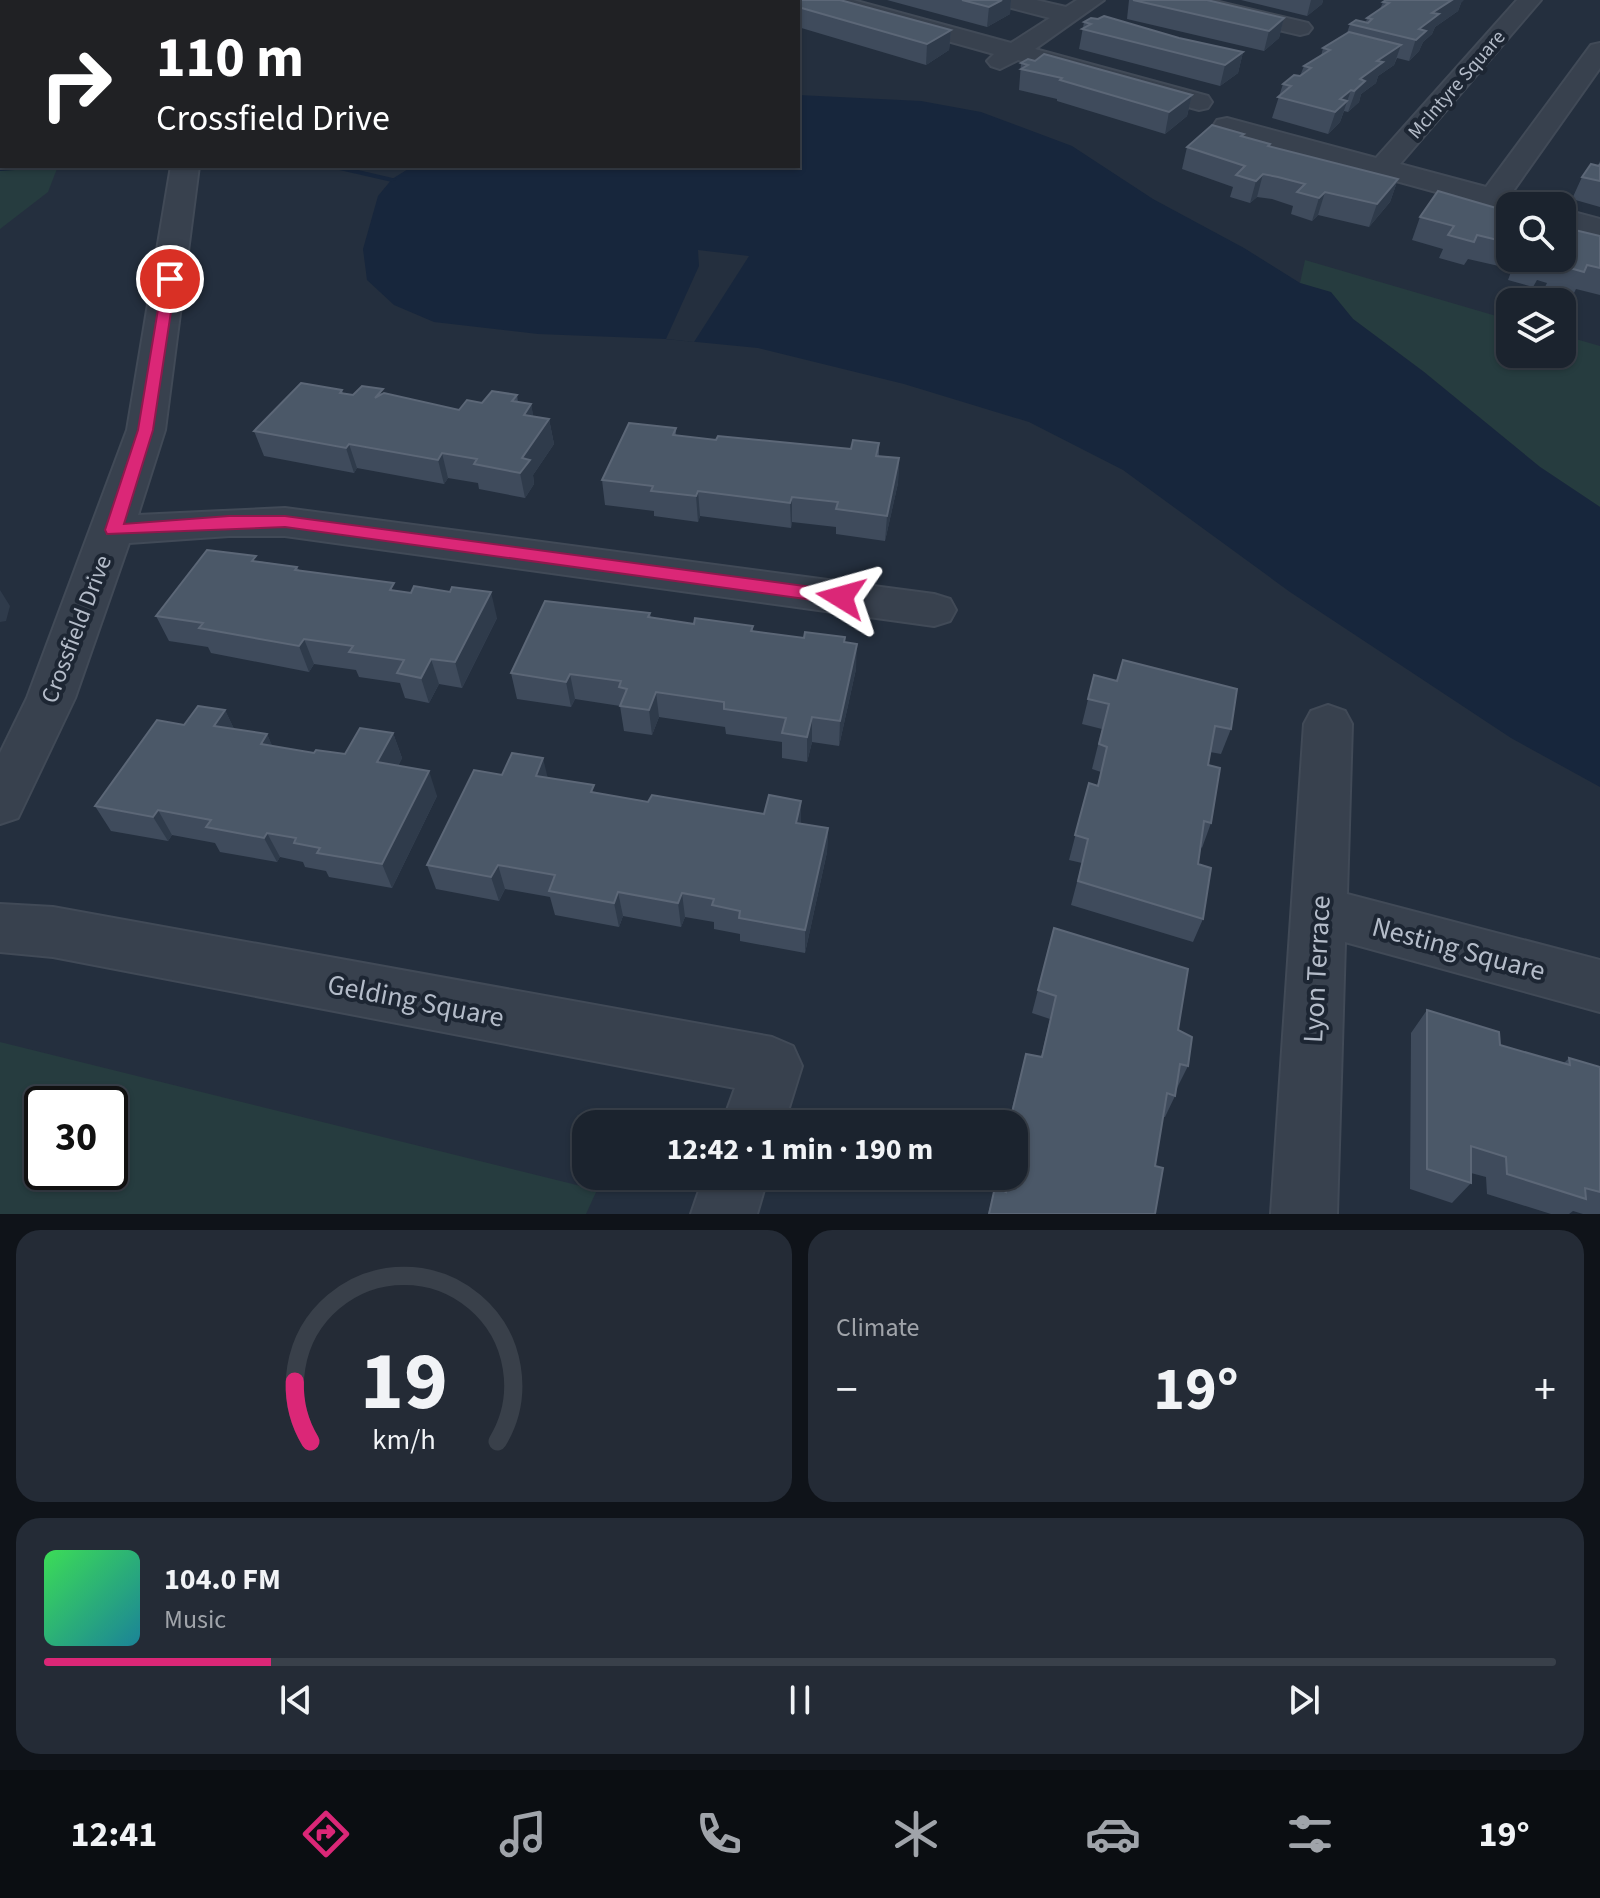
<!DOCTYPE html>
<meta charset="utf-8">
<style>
body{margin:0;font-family:"Source Sans 3",sans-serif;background:#242b36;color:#f1f3f6;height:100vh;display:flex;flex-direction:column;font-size:30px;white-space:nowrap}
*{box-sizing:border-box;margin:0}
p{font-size:26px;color:#a0a4aa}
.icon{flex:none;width:44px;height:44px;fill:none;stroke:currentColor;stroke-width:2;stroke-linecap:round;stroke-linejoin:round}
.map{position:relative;height:1214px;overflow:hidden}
.side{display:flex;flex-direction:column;gap:16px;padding:16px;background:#0f1319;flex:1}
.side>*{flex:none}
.hud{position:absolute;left:0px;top:0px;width:800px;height:168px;box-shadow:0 2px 6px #0004,0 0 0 2px #39404a;background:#202124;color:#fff;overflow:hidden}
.controls{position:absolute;left:1496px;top:192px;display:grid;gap:16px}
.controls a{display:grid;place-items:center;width:80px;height:80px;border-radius:16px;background:#1b232e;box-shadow:0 2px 6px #0004,0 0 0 2px #39404a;font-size:40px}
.speed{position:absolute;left:24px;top:1086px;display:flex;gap:16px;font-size:40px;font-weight:700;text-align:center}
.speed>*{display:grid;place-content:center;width:104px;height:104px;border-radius:50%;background:#1b232e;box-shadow:0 2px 6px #0004,0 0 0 2px #39404a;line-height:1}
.speed .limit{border:4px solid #111;border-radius:12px;background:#fff;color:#111}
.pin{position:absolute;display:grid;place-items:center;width:68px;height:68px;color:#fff;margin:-34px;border:4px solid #fff;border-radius:50%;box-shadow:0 2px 8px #0007}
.me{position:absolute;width:88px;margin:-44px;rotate:278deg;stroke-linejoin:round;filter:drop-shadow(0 0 6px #0008)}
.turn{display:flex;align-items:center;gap:28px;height:168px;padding:0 24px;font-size:36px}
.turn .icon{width:104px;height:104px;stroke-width:2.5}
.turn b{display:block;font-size:56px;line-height:68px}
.big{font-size:60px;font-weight:700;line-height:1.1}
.side .widget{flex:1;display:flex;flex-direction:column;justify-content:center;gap:12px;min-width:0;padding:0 28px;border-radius:24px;background:#242b36}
.side .dial{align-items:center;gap:0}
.dial svg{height:208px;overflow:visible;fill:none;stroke:#39404a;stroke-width:7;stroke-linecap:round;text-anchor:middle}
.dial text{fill:#f1f3f6;stroke:none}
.song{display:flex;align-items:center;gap:24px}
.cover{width:96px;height:96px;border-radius:12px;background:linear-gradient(135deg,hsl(130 70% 55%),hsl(190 70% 35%))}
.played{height:8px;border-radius:4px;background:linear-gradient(90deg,#db2777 15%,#39404a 15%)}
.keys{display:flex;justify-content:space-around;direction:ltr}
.heat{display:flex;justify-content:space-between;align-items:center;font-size:44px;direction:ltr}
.side .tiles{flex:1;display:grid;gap:16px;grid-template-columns:1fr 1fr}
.widget:last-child{grid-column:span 2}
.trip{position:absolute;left:572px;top:1110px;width:456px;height:80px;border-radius:24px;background:#1b232e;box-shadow:0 2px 6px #0004,0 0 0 2px #39404a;font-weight:700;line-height:80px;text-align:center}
.dock{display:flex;height:128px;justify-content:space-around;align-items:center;background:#0b0e12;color:#a0a4aa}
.dock .icon{width:56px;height:56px}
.dock .selected{color:#db2777}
.dock b{font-size:36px;color:#f1f3f6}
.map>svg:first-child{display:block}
.green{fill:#263c3f;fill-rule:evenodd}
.water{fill:#17263c}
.pier{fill:#242f3e}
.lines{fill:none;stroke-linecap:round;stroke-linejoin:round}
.stream{fill:#17263c;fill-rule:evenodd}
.minor-casing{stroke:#414a57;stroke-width:4}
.minor{fill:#38414e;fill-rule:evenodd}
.wall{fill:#3f4b5c}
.shaded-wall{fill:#2f3b4b}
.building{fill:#4b5868;stroke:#5c6777;stroke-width:2}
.route{fill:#db2777;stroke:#8e194d;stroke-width:2}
.labels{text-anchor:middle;stroke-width:8;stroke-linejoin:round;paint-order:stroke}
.far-street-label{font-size:20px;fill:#b4bcc9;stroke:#1d2633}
.street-label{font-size:24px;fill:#b4bcc9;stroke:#1d2633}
.near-street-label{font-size:28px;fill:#b4bcc9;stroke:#1d2633}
</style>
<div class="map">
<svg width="1600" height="1214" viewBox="0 0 1600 1214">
<rect width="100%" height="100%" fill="#242f3e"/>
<g class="green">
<polygon points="0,0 157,0 2,2 2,166 58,166 48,192 0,229"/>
<polygon points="1305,260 1510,320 1510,354 1562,354 1562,335 1600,346 1600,507 1540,467 1424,372 1353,319 1331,293 1300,283"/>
<path d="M0 1042 597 1190 586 1214H0ZM42 1104H110V1172H42Z"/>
</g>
<polygon class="water" points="798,95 921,101 981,112 1072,146 1153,199 1244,248 1300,283 1331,292 1353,319 1424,372 1540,467 1600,507 1600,787 1511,738 1290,592 1123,470 1029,422 904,384 758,348 666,339 538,334 434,322 394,305 367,280 363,249 378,196 392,179 413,166 798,166"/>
<polygon class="pier" points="698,250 749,256 694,342 666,339 699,266"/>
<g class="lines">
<g class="stream">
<polygon points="0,165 2,166 35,166 30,169 0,171"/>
<polygon points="322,166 341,166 397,179 392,182"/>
</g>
<g class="minor-casing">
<g id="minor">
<polygon points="816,0 853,0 1011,43 1050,18 1000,5 997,0 1036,0 1066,7 1077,0 1104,0 1035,49 1208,96 1212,102 1208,108 1199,110 1018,60 1000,69 991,66 987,61 994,54 819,5"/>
<polygon points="1170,0 1211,0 1308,23 1312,28 1308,33 1300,35 1173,5"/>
<polygon points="1517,0 1541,0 1400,164 1486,187 1591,45 1600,43 1600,68 1511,194 1531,200 1535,206 1510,206 1509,212 1217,132 1213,126 1217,120 1227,118 1376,158"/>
<polygon points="171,166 199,166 165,430 138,515 285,508 934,594 950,599 956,610 950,621 934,626 285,536 229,536 129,543 75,698 18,818 0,824 0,753 27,698 127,430"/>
<polygon points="1562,209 1600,219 1600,237 1562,227"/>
<polygon points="1328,705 1345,711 1352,724 1347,894 1600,960 1600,1012 1345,942 1337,1214 1271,1214 1304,724 1311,711"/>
<polygon points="0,904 53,907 772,1037 793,1046 802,1066 784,1124 722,1124 735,1088 53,957 0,952"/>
<polygon points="704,1176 768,1176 757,1214 691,1214"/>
</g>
</g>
<use href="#minor" class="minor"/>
</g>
<g class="wall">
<polygon points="702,0 747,0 743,2 709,2"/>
<polygon points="771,0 840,0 951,30 949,50 926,65 798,27 798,2 771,2"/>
<polygon points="887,0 1011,0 1010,14 987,27"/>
<polygon points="1129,0 1207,0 1284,18 1279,38 1264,51 1127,19"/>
<polygon points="1241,0 1323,0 1322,4 1307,16"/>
<polygon points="1383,2 1461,3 1458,11 1435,27 1432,34 1423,42 1419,51 1409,61 1397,58 1394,65 1378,76 1376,83 1361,94 1359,102 1348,112 1344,111 1340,122 1328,134 1272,118 1283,84 1300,76 1304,66 1321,56 1323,48 1347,33 1350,24 1366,22 1367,18 1380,9"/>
<polygon points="1084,22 1179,38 1243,52 1238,73 1220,86 1079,49"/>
<polygon points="1021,63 1192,95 1187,116 1165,134 1057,101 1057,99 1019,90"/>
<polygon points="1243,136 1270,144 1270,147 1398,179 1390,202 1369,227 1318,215 1312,221 1291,214 1293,206 1272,199 1257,197 1250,203 1230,197 1233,187 1182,169 1187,147"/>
<polygon points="1600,161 1600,207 1572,199 1582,177 1598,166"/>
<polygon points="1510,212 1510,258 1562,258 1579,232 1600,236 1600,295 1576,289 1573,295 1545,287 1547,283 1537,280 1533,287 1508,280 1512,269 1468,259 1464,265 1439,258 1443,249 1412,240 1420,217"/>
<polygon points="342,390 343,393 353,395 384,393 459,410 482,403 517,395 518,402 531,404 533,416 549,419 554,444 533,475 534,484 525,498 479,489 478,483 448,478 444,484 357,468 354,473 264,456 254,431"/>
<polygon points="676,428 676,435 716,440 851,449 879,443 879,456 899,458 898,483 885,541 836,534 836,527 792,522 791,528 700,516 698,522 654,516 654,511 605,505 602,480"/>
<polygon points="258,561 297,567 299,570 397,591 497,618 462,688 439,684 429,703 405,698 400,683 359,677 356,670 314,664 309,672 211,653 208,647 169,641 156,616"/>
<polygon points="650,613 651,618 694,624 753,626 753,631 804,638 845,642 856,669 839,746 812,742 807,762 782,758 782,742 726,734 725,727 659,717 652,735 624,731 620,706 575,699 571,707 517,699 511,673"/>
<polygon points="1094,675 1231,729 1221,754 1210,752 1208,765 1211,823 1202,848 1201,847 1198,864 1203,919 1193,942 1071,905 1082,863 1069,860 1089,783 1097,786 1101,772 1092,769 1102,729 1082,724"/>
<polygon points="225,710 234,729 267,734 272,746 314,753 345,754 393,733 402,758 398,766 437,796 392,888 329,877 326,871 305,867 303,862 280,857 277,862 220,852 215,843 172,835 168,841 111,831 95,806"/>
<polygon points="502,775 548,778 595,793 648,802 828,828 827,852 805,953 740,941 740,934 714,929 714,922 685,917 681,927 623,916 619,927 555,915 550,897 505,889 499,901 436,889 427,865"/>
<polygon points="1054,928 1178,1030 1188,1066 1177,1088 1176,1088 1175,1096 1165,1117 1163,1117 1155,1166 1155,1214 988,1214 995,1187 1005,1191 1009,1176 1014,1176 1014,1154 1016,1146 1014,1145 1014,1124 1008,1124 1026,1054 1041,1057 1050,1019 1032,1013"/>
<polygon points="1427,1010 1500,1045 1563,1064 1569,1058 1600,1067 1600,1214 1583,1214 1573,1211 1569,1214 1551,1214 1487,1194 1486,1177 1471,1173 1471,1183 1452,1203 1410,1189 1411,1033"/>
</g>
<g class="shaded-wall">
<polygon points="309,0 351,0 347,2 310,2"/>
<polygon points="427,0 465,0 461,2 424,2"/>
<polygon points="730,0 747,0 743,2 730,2"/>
<polygon points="1002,0 1011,0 1010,14 987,27 989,7"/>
<polygon points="1311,0 1323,0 1322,4 1307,16"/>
<polygon points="1452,0 1464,0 1461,3 1458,11 1435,27 1432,34 1423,42 1419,51 1409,61 1419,29 1432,13"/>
<polygon points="1284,18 1279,38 1264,51 1269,31"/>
<polygon points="951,30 949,50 926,65 927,44"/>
<polygon points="1401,45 1394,65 1378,76 1376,83 1361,94 1359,102 1348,112 1360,79 1377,61"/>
<polygon points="1243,52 1238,73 1220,86 1225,65"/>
<polygon points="1351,90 1340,122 1328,134 1340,99"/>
<polygon points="1192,95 1187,116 1165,134 1169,112"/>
<polygon points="1263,174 1257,197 1250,203 1256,181"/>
<polygon points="1398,179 1390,202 1369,227 1377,204"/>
<polygon points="1325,192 1318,215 1312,221 1319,198"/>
<polygon points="531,404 536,429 524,415"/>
<polygon points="549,419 554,444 533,475 534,484 525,498 520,473 522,458"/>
<polygon points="349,444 357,468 354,473 346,448"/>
<polygon points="442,453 448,478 444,484 438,460"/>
<polygon points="899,458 898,483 885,541 887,516"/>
<polygon points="698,491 700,516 698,522 696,496"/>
<polygon points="792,497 792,522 791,528 790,503"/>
<polygon points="0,590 10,606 6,621 0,622"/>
<polygon points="491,592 497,618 462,688 455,662"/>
<polygon points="304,639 314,664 309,672 299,646"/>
<polygon points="857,644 856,669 839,746 840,721"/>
<polygon points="431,659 439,684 429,703 421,678"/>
<polygon points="570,674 575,699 571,707 566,682"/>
<polygon points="656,692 659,717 652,735 649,710"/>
<polygon points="225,710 237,735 214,726"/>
<polygon points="812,717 812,742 807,762 807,737"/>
<polygon points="393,733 402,758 387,787 377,762"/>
<polygon points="267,734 278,759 261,744"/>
<polygon points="543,758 549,783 536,776"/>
<polygon points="429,771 437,796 392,888 382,864"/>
<polygon points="801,801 801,825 796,823"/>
<polygon points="158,810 172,835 168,841 153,817"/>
<polygon points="828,828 827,852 805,953 805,930"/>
<polygon points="267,833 280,857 277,862 264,838"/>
<polygon points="498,865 505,889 499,901 491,877"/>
<polygon points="618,892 623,916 619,927 614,903"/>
<polygon points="682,893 685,917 681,927 678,903"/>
</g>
<g class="building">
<polygon points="275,0 312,0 321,2 271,2"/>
<polygon points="381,0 427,0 424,2 377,2"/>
<polygon points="550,0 697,0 698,2 531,2"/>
<polygon points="772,0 840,0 951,30 927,44 798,7 798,2 779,2"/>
<polygon points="962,0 1002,0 989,7"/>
<polygon points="1133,0 1207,0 1284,18 1269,31"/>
<polygon points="1386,0 1452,0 1432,13 1439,14 1419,29 1426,31 1416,40 1350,24 1356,20 1368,23 1372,19 1367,18 1389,3 1383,2"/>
<polygon points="1104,16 1179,38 1243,52 1225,65 1082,29 1091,24 1084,22 1091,18 1098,19"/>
<polygon points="1349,32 1401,45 1377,61 1383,62 1360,79 1365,81 1354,91 1351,90 1340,99 1347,101 1335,112 1278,97 1291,86 1283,84 1294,75 1300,76 1311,68 1304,66 1330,50 1323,48"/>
<polygon points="1044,54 1192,95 1169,112 1060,80 1062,78 1021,69 1028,65 1021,63 1028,59 1035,61"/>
<polygon points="1212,125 1244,134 1241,136 1270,144 1268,146 1398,179 1377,204 1325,192 1319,198 1297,192 1305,184 1278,177 1263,174 1256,181 1236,175 1245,166 1187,147"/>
<polygon points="1591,164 1599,166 1600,164 1600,181 1582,177"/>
<polygon points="1438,191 1510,212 1510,243 1477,235 1474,242 1448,235 1454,226 1420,217"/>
<polygon points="1562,227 1600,236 1600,268 1587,265 1584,272 1556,264 1558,260 1551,258 1562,258"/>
<polygon points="1524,258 1547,258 1544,264"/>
<polygon points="301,383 342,390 340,393 353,395 362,386 383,389 375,398 384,393 459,410 467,400 482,403 492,391 517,395 512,401 531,404 524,415 549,419 522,458 530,460 520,473 474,464 477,459 442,453 438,460 349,444 346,448 254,431"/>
<polygon points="629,423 676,428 673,435 716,440 718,436 851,449 853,440 879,443 876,456 899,458 887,516 836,509 838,502 792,497 790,503 698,491 696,496 651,491 653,486 602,480"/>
<polygon points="207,550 256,556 252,561 297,567 295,570 394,583 390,590 411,593 414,586 450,592 452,587 491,592 455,662 431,659 421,678 397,673 404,660 349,652 353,646 304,639 299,646 199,628 203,623 156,616"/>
<polygon points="545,601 650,613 648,617 694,624 695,618 753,626 751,631 804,638 805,632 845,637 844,642 857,644 840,721 812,717 807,737 782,733 786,718 724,709 724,702 656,692 649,710 620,706 627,689 619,687 621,681 570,674 566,682 511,673"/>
<polygon points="1123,660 1237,689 1231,729 1215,726 1208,765 1220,768 1211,823 1204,821 1198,864 1211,868 1203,919 1078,881 1088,839 1075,835 1089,783 1098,786 1107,747 1099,744 1109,704 1088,699 1094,675 1117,681"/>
<polygon points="198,706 225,710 214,726 267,734 261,744 314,753 316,750 345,754 360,728 393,733 377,762 429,771 382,864 317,853 320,848 294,843 296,838 267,833 264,838 206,827 211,820 158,810 153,817 95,806 157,720 184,725"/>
<polygon points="512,753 543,758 536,776 594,785 591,792 648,802 652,795 764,814 769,795 801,801 796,823 828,828 805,930 739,918 740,911 712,905 714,899 682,893 678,903 618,892 614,903 549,891 555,875 498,865 491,877 427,865 474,770 502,775"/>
<polygon points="1054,928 1188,969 1178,1030 1192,1037 1188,1066 1180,1064 1175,1096 1167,1093 1155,1166 1163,1168 1155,1214 989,1214 995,1187 1006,1192 1010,1176 1014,1176 1014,1159 1022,1125 1010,1121 1026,1054 1042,1057 1056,996 1038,990"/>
<polygon points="1427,1010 1499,1032 1500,1045 1570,1065 1569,1058 1600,1067 1600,1192 1585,1188 1586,1199 1507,1174 1506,1157 1471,1146 1471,1183 1427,1169"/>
</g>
<polygon class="route" points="170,275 176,279 153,430 124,524 229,516 285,516 841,591 850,597 841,604 285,527 107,534 105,530 138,430 163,279"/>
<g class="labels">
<g class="far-street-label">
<text transform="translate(1456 84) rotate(-49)" y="7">McIntyre Square</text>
</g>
<g class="street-label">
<text transform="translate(76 629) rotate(-69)" y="8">Crossfield Drive</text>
</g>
<g class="near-street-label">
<text transform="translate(1459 948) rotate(15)" y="10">Nesting Square</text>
<text transform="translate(1316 969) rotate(-87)" y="10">Lyon Terrace</text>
<text transform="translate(416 1000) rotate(11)" y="10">Gelding Square</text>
</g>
</g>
</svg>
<div class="controls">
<a><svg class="icon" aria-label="search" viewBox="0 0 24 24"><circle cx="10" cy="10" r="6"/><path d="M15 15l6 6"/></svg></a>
<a><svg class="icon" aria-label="layers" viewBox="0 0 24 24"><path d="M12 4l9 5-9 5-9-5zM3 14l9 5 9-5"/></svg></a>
</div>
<div class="speed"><div class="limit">30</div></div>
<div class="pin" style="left:170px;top:279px;background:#d93025"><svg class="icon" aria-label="arrive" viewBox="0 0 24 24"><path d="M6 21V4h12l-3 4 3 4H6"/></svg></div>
<svg class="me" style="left:841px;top:597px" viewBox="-20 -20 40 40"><path d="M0-17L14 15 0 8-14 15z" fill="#db2777" stroke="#fff" stroke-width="4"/></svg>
<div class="trip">12:42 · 1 min · 190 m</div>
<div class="hud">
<div class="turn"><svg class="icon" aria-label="right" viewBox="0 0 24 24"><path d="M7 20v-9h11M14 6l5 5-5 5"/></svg><div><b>110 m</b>Crossfield Drive</div></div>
</div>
</div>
<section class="side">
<div class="tiles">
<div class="widget dial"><svg viewBox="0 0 100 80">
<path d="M14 69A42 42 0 1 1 86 69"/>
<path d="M14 69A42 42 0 0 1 8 46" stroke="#db2777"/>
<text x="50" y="56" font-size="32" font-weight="700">19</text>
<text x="50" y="72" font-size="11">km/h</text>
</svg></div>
<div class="widget"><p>Climate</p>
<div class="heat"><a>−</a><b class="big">19°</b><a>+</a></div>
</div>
<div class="widget">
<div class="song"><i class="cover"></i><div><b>104.0 FM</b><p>Music</p></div></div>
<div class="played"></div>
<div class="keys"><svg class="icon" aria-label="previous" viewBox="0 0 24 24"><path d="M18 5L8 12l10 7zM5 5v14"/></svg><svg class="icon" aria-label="pause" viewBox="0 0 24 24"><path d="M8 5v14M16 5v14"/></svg><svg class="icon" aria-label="next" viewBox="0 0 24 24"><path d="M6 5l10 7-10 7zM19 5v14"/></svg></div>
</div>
</div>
</section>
<nav class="dock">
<b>12:41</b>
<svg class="icon selected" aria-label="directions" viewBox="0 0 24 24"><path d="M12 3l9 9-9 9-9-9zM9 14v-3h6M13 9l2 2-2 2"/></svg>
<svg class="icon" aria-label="music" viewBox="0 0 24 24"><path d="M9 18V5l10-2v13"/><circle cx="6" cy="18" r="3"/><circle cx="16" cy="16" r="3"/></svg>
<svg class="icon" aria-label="phone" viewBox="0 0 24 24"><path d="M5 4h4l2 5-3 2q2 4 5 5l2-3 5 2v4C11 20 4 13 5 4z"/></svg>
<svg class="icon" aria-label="climate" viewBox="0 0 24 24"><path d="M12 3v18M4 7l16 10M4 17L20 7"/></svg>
<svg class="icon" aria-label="car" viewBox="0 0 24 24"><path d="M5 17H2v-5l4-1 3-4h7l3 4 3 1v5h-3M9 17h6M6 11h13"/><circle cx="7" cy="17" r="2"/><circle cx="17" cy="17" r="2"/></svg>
<svg class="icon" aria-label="filters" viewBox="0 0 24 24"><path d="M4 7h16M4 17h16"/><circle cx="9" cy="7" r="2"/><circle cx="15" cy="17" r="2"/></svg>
<b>19°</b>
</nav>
